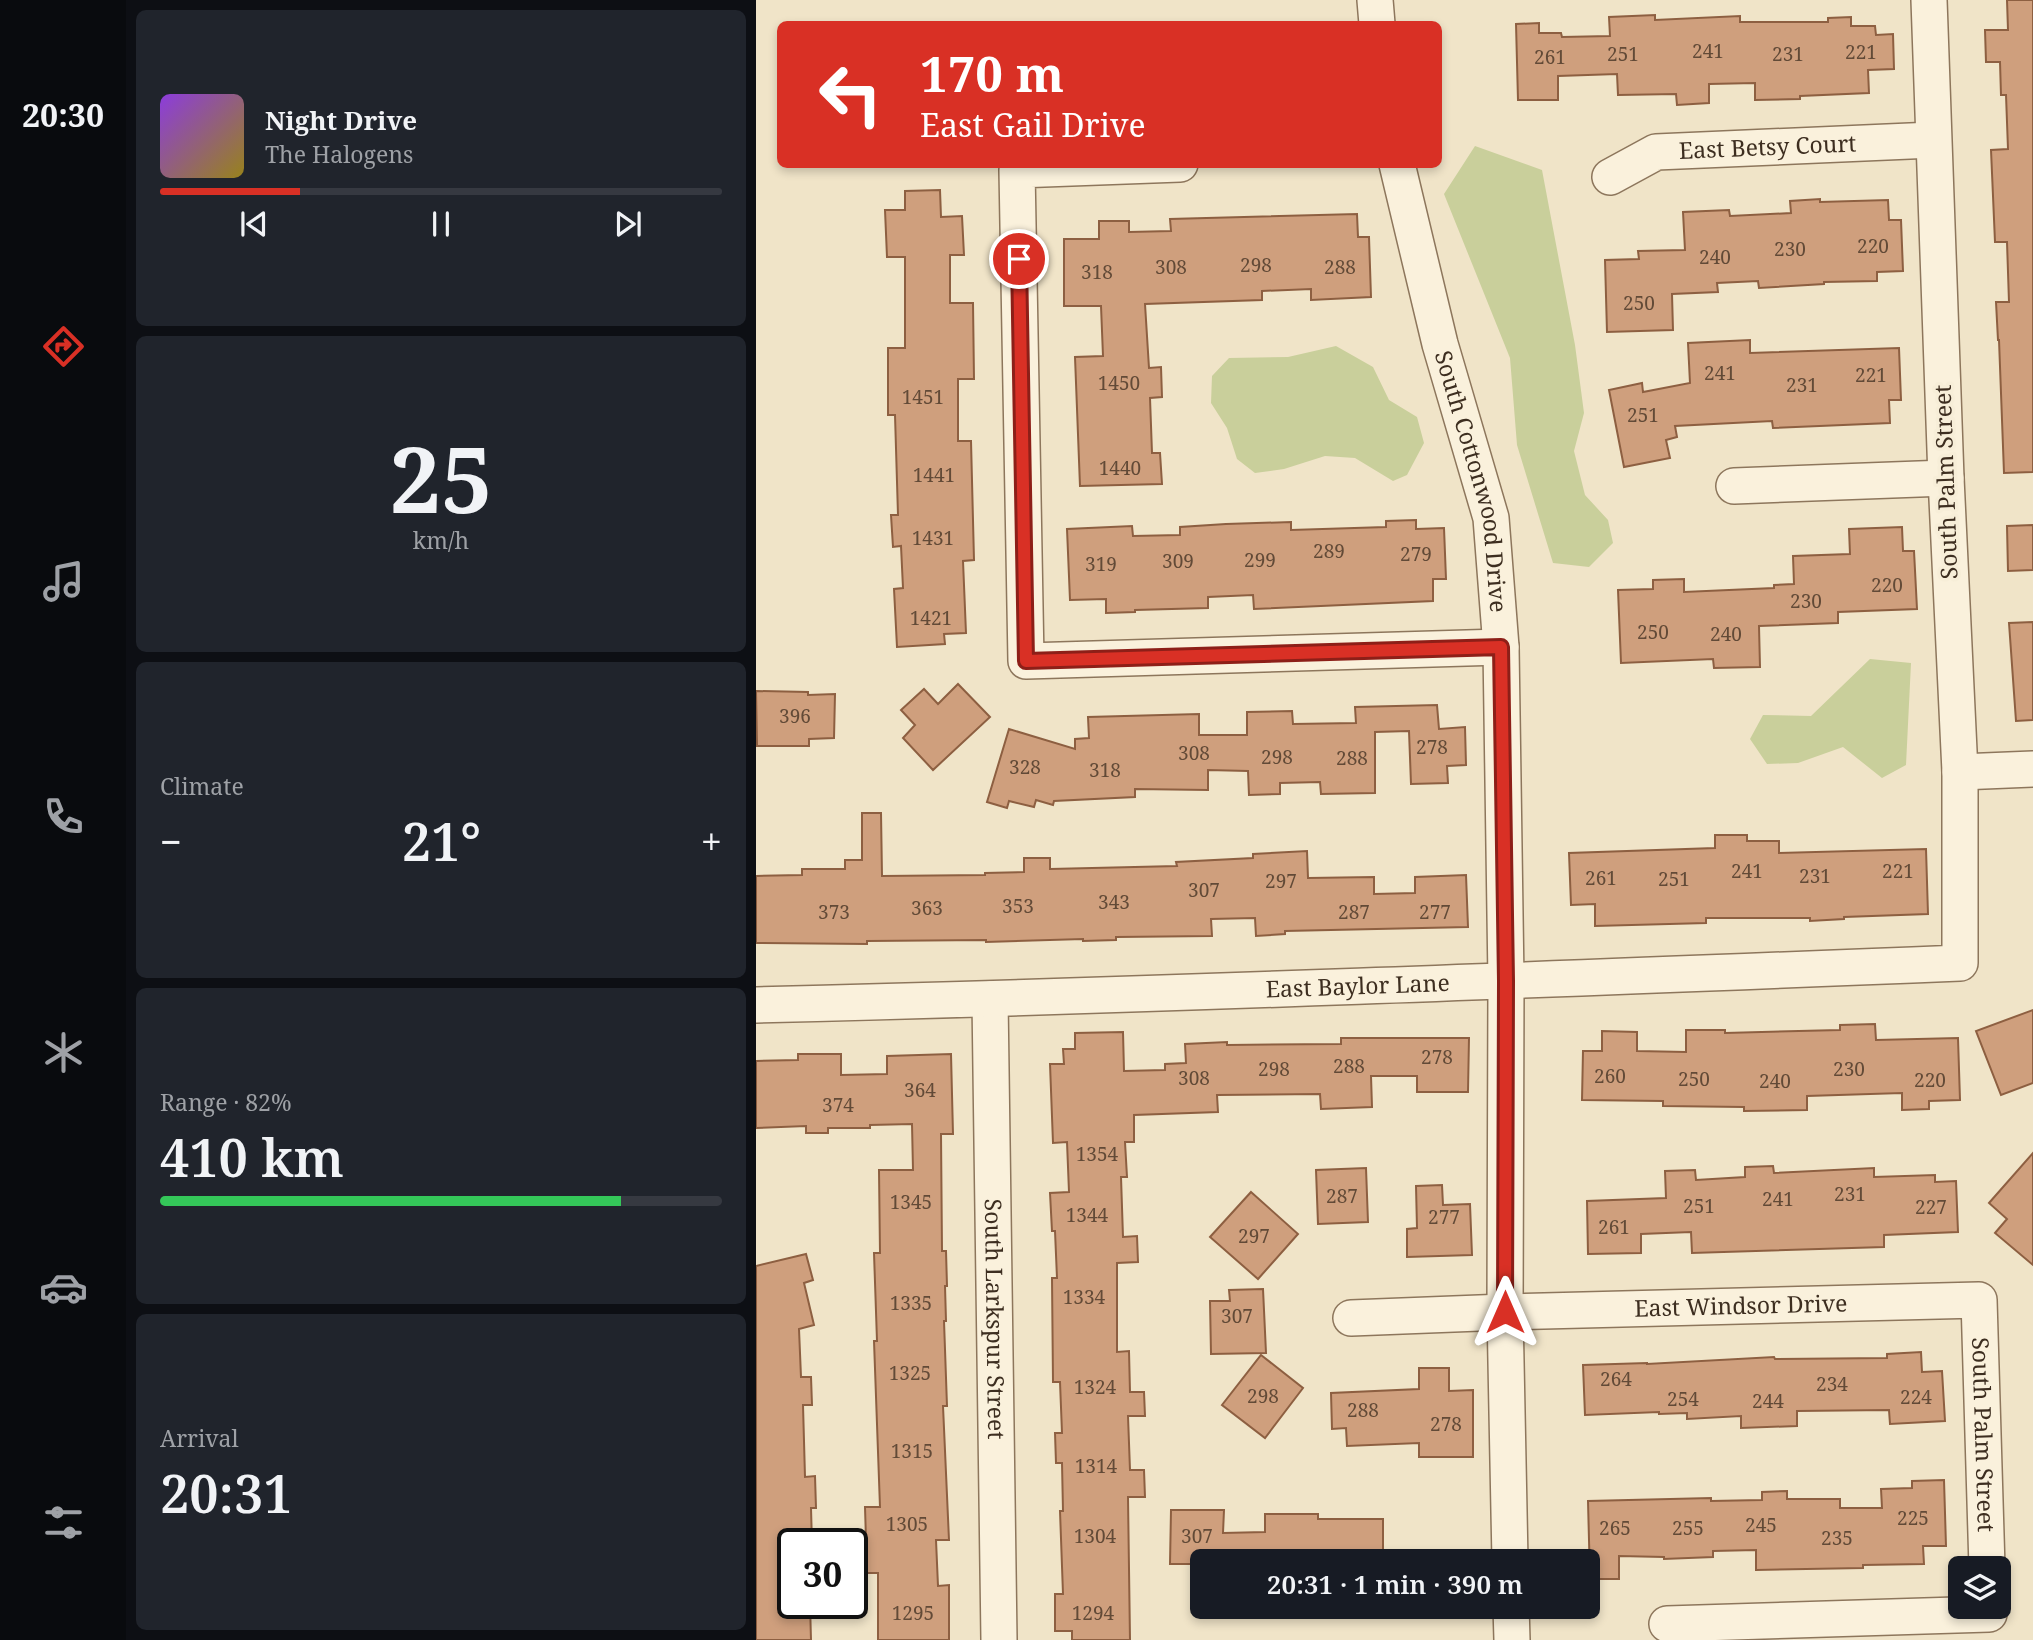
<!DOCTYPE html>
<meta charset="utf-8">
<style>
body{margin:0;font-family:"Noto Serif",serif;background:#20242c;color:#f1f3f6;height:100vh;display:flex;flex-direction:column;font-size:26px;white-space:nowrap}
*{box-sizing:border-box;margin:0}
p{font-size:23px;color:#9ea1a6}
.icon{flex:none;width:38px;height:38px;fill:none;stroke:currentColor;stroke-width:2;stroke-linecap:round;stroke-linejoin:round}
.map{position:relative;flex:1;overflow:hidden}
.sheet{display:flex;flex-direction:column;gap:10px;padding:10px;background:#0d0f14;width:630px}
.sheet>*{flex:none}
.banner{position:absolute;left:21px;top:21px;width:665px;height:147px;border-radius:10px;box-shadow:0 4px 10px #0003;background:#d93025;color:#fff;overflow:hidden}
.fabs{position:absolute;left:1192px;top:1556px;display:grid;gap:14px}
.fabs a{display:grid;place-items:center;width:63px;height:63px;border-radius:10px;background:#171b24;box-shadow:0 4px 10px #0003;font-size:35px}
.speed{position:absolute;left:21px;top:1528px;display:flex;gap:14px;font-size:35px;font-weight:700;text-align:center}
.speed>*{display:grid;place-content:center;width:91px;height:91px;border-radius:50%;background:#171b24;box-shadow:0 4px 10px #0003;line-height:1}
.speed .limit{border:4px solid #111;border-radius:10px;background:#fff;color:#111}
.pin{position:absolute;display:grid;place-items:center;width:60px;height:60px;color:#fff;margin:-30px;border:4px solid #fff;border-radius:50%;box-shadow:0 2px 7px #0007}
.me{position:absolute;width:77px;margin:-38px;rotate:0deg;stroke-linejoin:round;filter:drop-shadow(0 0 5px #0008)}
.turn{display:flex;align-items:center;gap:24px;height:147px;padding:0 28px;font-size:32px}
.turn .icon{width:91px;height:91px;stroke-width:2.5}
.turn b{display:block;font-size:49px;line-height:60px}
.big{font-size:52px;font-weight:600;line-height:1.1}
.sheet .card{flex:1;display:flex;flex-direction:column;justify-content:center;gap:10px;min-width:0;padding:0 24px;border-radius:10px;background:#20242c}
.sheet .dial{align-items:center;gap:0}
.dial b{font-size:91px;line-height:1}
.song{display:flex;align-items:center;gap:21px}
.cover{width:84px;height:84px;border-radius:10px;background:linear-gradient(135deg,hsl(270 70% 55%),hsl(50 70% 35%))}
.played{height:7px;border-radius:4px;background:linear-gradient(90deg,#d93025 25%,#363941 25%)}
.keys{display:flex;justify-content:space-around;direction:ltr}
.heat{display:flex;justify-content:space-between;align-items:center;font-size:38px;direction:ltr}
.charge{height:10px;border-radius:5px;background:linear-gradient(90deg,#34c759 82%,#363941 0)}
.trip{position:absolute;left:434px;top:1549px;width:410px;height:70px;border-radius:10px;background:#171b24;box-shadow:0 4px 10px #0003;font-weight:600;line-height:70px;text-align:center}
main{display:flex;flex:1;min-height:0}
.dock{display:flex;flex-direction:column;width:126px;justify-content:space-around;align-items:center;background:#090b0e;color:#9ea1a6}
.dock .icon{width:49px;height:49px}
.dock .active{color:#d93025}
.dock b{font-size:32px;color:#f1f3f6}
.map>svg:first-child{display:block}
.green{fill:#c9cf9b}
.building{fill:#cf9f7d;stroke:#8d5f41;stroke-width:2}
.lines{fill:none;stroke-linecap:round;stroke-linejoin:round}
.minor-casing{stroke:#8d765c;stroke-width:38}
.minor{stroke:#faf1dc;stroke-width:35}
.route-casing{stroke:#8d1f18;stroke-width:18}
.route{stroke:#d93025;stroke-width:12}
.labels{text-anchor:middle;stroke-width:7;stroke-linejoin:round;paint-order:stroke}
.number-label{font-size:19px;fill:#624a37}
.street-label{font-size:23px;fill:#3d2e20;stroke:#f7eed8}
</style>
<main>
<nav class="dock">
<b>20:30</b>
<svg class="icon active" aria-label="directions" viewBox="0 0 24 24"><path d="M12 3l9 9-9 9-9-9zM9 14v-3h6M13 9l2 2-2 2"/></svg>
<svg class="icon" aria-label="music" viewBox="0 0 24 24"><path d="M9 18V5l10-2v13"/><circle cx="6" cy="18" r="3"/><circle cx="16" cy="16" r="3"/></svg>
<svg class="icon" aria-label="phone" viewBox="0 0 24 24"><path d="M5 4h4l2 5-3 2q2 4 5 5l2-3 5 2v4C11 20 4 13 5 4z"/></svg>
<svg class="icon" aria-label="climate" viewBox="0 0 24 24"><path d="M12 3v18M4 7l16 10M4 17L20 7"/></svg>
<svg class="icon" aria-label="car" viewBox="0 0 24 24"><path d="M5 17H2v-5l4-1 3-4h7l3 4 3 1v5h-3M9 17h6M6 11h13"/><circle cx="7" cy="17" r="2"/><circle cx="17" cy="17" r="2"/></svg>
<svg class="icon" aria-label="filters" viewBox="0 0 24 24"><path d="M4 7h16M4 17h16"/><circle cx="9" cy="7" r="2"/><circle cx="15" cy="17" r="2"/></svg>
</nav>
<section class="sheet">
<div class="card">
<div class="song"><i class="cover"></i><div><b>Night Drive</b><p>The Halogens</p></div></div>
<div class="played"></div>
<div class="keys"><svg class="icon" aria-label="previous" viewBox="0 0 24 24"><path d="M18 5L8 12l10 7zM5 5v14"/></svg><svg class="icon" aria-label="pause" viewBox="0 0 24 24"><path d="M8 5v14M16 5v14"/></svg><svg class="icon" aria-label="next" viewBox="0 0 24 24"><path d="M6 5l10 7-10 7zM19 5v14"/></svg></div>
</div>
<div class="card dial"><b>25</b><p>km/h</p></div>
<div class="card"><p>Climate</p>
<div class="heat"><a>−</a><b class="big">21°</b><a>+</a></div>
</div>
<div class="card"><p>Range · 82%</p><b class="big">410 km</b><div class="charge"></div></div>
<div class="card"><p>Arrival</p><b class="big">20:31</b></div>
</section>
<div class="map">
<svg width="1277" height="1640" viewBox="0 0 1277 1640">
<rect width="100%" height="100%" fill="#f0e4c8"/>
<g class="green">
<polygon points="719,146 786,170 819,345 828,413 818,451 829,495 852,520 857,543 833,567 797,563 761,445 754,358 688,194"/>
<polygon points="580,346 617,367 633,400 661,417 668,443 651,475 637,481 599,458 569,456 528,469 499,473 481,459 471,428 455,403 456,376 473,358 532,357"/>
<polygon points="1114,659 1155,663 1150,765 1126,778 1087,747 1042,763 1011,764 994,739 1007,715 1055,716"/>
</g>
<g class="building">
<polygon points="1251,0 1277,0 1277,472 1248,473 1243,340 1242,340 1240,302 1253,302 1251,242 1239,242 1235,150 1252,149 1250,95 1245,95 1244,62 1230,62 1229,30 1252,30"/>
<polygon points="899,15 899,20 984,16 984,22 1072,22 1072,18 1095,17 1095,26 1119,26 1120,35 1137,34 1138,69 1112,70 1113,93 1044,96 1044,99 999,100 999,83 953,84 953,103 921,105 920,94 862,95 861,74 802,76 802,100 762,100 760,24 783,23 783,33 805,33 806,37 854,36 853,17"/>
<polygon points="184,190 185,217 206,216 208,255 194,255 194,303 217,303 218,379 202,379 202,441 215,441 218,560 207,561 210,633 188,634 189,644 141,647 138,589 147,588 145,546 137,547 135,515 142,515 139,415 132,415 132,348 149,348 149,257 131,257 129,210 149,210 149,191"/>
<polygon points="1064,199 1064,202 1132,200 1133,220 1145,220 1147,271 1121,272 1121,281 1068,282 1068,284 1003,288 1002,281 961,283 962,292 916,294 917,330 851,332 849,260 883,259 882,251 929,250 927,212 973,210 974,216 1035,213 1034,201"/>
<polygon points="601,214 602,237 613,237 615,297 555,300 555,289 506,291 506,300 389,304 393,368 405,367 406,397 394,398 396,453 404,453 406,484 324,486 319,357 347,356 345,306 308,306 308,239 343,239 343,221 373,221 373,232 415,231 414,219"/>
<polygon points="994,340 994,353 1143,348 1145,400 1133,400 1134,423 1017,428 1016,421 919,426 921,437 910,440 914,458 868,467 853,390 886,383 887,392 934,383 932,343"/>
<polygon points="660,520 660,529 688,528 690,579 677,579 677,601 498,609 497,595 452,597 452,608 379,610 379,612 350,613 350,599 314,600 311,529 376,526 377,536 424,535 424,527 470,524 535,522 535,530 630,527 630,521"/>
<polygon points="1277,525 1277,570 1252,571 1251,526"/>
<polygon points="1146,527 1147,551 1158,551 1161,609 1082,612 1082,623 1003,626 1004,667 958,668 957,659 865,663 862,590 897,589 897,580 928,579 928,592 1018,588 1018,585 1038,584 1037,556 1094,554 1093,529"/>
<polygon points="1277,622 1277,720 1260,721 1253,623"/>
<polygon points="202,684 234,717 177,770 147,738 159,725 145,710 168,689 182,704"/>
<polygon points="0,691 52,692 52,695 79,694 78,738 53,739 53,746 1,746"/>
<polygon points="681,705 683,729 709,727 710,765 691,766 692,783 655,784 653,731 619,732 619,793 565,794 564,782 524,783 524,794 493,795 492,771 452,770 452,790 379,789 379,797 298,801 297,805 280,800 278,807 253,801 251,808 231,802 253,729 319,749 319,739 333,738 332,717 443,714 443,735 491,735 491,712 536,711 537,724 600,723 599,707"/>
<polygon points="106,813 125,813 126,876 229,875 229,873 268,872 268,858 294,858 294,869 421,866 420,862 497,858 497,854 551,851 552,878 618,877 618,894 659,893 659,877 710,875 712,927 529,931 529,934 500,936 499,918 455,919 456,936 360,937 360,940 327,941 327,939 230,942 230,940 111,941 111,944 0,943 0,876 46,875 46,869 89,869 89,860 106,860"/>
<polygon points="959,835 991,835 991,841 1023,841 1023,853 1170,849 1172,914 1088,917 1088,919 1054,921 1054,918 950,918 950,923 839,926 839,904 815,905 813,853 959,848"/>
<polygon points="1277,1010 1277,1083 1245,1095 1220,1031"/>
<polygon points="1119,1024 1120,1040 1202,1038 1204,1100 1173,1101 1173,1109 1146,1110 1146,1093 1051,1096 1051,1110 988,1111 988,1107 907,1106 907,1101 826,1100 827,1051 846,1051 846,1031 881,1032 881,1051 930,1052 930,1030 969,1030 969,1033 1084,1030 1084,1025"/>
<polygon points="367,1032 368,1071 409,1070 409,1064 430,1063 429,1044 471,1042 471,1045 585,1044 585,1038 713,1038 712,1092 661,1092 661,1076 615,1076 616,1107 565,1109 564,1094 461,1095 462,1112 378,1115 378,1142 369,1142 371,1177 365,1177 367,1237 381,1236 382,1262 361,1263 361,1352 373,1351 374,1392 388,1392 389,1416 372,1416 374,1470 388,1470 389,1497 372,1497 374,1640 316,1640 316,1631 299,1631 299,1594 307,1594 304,1511 307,1511 306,1463 300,1463 299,1433 306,1433 304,1382 297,1382 296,1278 301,1278 299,1231 296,1231 294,1193 313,1192 311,1142 297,1143 294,1064 308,1064 307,1049 319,1049 319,1033"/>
<polygon points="42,1054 85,1054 85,1075 131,1074 131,1056 195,1054 197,1134 185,1134 186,1251 190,1251 191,1286 189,1286 190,1321 188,1321 191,1406 187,1406 193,1540 180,1540 182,1586 193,1585 193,1640 122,1640 122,1573 111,1573 109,1507 124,1507 118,1341 121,1341 118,1253 124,1253 123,1170 157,1170 156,1124 114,1125 114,1128 72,1128 72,1133 50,1133 50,1126 0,1128 0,1061 42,1060"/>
<polygon points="1277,1153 1277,1265 1239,1233 1251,1219 1233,1203"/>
<polygon points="1017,1166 1018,1173 1118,1168 1118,1177 1179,1175 1179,1182 1200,1181 1202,1232 1128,1235 1128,1247 936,1253 935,1232 885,1234 885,1253 832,1254 831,1201 910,1198 909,1171 939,1170 940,1180 989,1177 989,1167"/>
<polygon points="610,1168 612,1222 562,1224 560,1170"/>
<polygon points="686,1185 687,1205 714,1204 716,1255 651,1257 651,1229 661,1228 660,1186"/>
<polygon points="495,1192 542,1234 502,1279 454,1237"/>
<polygon points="50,1254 57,1280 48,1283 58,1325 43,1329 45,1377 55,1377 56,1405 47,1405 49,1477 59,1476 60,1508 55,1508 56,1544 37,1544 37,1603 54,1603 55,1640 0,1640 0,1266"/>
<polygon points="507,1289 510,1353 455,1354 454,1301 474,1301 473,1290"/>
<polygon points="1165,1352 1166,1372 1186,1371 1189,1421 1134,1424 1133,1410 1041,1411 1041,1426 985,1428 985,1416 931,1419 931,1413 903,1414 903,1412 829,1415 827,1365 891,1363 891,1364 1018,1357 1019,1359 1131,1358 1131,1354"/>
<polygon points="505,1355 547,1388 509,1438 466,1405"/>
<polygon points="663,1368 693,1368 693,1391 717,1390 717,1457 663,1457 663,1443 591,1446 590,1428 576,1429 575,1393 663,1389"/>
<polygon points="1188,1480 1190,1546 1167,1546 1168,1564 1107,1565 1107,1568 1000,1570 1000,1550 957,1551 957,1557 908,1559 908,1557 863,1556 863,1579 834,1579 832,1501 955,1498 955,1501 1006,1500 1006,1492 1031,1491 1031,1499 1084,1499 1084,1508 1126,1508 1125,1489 1156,1488 1156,1481"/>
<polygon points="415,1510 468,1510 467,1533 509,1532 509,1514 562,1514 562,1519 627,1519 627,1561 446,1561 446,1564 414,1564"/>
</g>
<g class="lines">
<g class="minor-casing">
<g id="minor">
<polyline points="619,0 621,24"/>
<polyline points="424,164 261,170 270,661 745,647"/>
<path id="s1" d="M641 164 684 344 735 518 745 647 750 981 749 1312 754 1561"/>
<path id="s2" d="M854 177 900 152 1177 140"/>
<polyline points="978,486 1190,478"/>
<polyline points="1204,772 1277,769"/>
<path id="s3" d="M234 999 243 1640"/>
<path id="s4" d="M0 1005C401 995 803 979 1204 963V772L1190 478 1173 0"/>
<path id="s5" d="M595 1318 749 1312 1223 1300 1231 1568"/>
<polyline points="755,1606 756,1640"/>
<polyline points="911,1624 1233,1614"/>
</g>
</g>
<use href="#minor" class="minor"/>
</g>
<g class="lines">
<g class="route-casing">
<polyline id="route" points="263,259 270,661 745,647 750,981 749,1312"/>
</g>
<use href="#route" class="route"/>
</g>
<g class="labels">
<g class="number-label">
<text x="952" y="58">241</text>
<text x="1105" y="59">221</text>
<text x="867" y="61">251</text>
<text x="1032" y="61">231</text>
<text x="794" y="64">261</text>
<text x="1117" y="253">220</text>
<text x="1034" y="256">230</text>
<text x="959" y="264">240</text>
<text x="500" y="272">298</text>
<text x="415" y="274">308</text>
<text x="584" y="274">288</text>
<text x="341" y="279">318</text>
<text x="883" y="310">250</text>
<text x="964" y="380">241</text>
<text x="1115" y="382">221</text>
<text x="363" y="390">1450</text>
<text x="1046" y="392">231</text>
<text x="167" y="404">1451</text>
<text x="887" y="422">251</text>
<text x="364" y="475">1440</text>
<text x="178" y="482">1441</text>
<text x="177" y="545">1431</text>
<text x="573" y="558">289</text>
<text x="660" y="561">279</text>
<text x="504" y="567">299</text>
<text x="422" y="568">309</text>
<text x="345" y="571">319</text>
<text x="1131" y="592">220</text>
<text x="1050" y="608">230</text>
<text x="175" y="625">1421</text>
<text x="897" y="639">250</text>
<text x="970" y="641">240</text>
<text x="39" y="723">396</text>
<text x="676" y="754">278</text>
<text x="438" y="760">308</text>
<text x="521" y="764">298</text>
<text x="596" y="765">288</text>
<text x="269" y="774">328</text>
<text x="349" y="777">318</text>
<text x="991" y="878">241</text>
<text x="1142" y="878">221</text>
<text x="1059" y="883">231</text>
<text x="845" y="885">261</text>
<text x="918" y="886">251</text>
<text x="525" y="888">297</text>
<text x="448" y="897">307</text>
<text x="358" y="909">343</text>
<text x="262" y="913">353</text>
<text x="171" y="915">363</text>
<text x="78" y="919">373</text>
<text x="598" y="919">287</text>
<text x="679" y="919">277</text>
<text x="681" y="1064">278</text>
<text x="593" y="1073">288</text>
<text x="518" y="1076">298</text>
<text x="1093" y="1076">230</text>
<text x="854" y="1083">260</text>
<text x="438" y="1085">308</text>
<text x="938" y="1086">250</text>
<text x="1174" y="1087">220</text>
<text x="1019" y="1088">240</text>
<text x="164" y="1097">364</text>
<text x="82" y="1112">374</text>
<text x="341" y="1161">1354</text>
<text x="1094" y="1201">231</text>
<text x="586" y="1203">287</text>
<text x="1022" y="1206">241</text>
<text x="155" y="1209">1345</text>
<text x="943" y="1213">251</text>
<text x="1175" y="1214">227</text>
<text x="331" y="1222">1344</text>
<text x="688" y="1224">277</text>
<text x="858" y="1234">261</text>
<text x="498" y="1243">297</text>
<text x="328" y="1304">1334</text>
<text x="155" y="1310">1335</text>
<text x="481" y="1323">307</text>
<text x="154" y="1380">1325</text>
<text x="860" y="1386">264</text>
<text x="1076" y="1391">234</text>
<text x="339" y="1394">1324</text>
<text x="507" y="1403">298</text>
<text x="1160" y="1404">224</text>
<text x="927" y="1406">254</text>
<text x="1012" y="1408">244</text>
<text x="607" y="1417">288</text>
<text x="690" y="1431">278</text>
<text x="156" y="1458">1315</text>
<text x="340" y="1473">1314</text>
<text x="1157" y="1525">225</text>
<text x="151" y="1531">1305</text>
<text x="1005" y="1532">245</text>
<text x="859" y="1535">265</text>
<text x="932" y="1535">255</text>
<text x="339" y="1543">1304</text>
<text x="441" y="1543">307</text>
<text x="1081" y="1545">235</text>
<text x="157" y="1620">1295</text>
<text x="337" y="1620">1294</text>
</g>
<g class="street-label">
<text dy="8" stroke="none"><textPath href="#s2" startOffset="164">East Betsy Court</textPath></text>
<text dy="8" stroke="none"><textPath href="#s1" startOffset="327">South Cottonwood Drive</textPath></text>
<text transform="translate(1190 482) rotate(-92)" y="8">South Palm Street</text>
<text dy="8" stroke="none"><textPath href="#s4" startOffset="602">East Baylor Lane</textPath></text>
<text dy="8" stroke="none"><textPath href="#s5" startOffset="390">East Windsor Drive</textPath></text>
<text dy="8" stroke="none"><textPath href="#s3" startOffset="320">South Larkspur Street</textPath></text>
<text dy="8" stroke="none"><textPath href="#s5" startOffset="763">South Palm Street</textPath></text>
</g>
</g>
</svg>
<div class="fabs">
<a><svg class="icon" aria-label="layers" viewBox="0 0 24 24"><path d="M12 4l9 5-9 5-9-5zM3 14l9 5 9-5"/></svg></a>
</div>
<div class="speed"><div class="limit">30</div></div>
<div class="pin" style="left:263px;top:259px;background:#d93025"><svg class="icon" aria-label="arrive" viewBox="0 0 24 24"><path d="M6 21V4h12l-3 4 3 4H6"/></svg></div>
<svg class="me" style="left:749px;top:1312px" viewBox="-20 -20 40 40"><path d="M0-17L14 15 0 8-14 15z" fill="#d93025" stroke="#fff" stroke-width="4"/></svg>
<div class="trip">20:31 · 1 min · 390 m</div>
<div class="banner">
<div class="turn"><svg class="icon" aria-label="left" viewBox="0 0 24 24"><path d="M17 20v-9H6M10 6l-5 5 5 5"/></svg><div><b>170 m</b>East Gail Drive</div></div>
</div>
</div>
</main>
